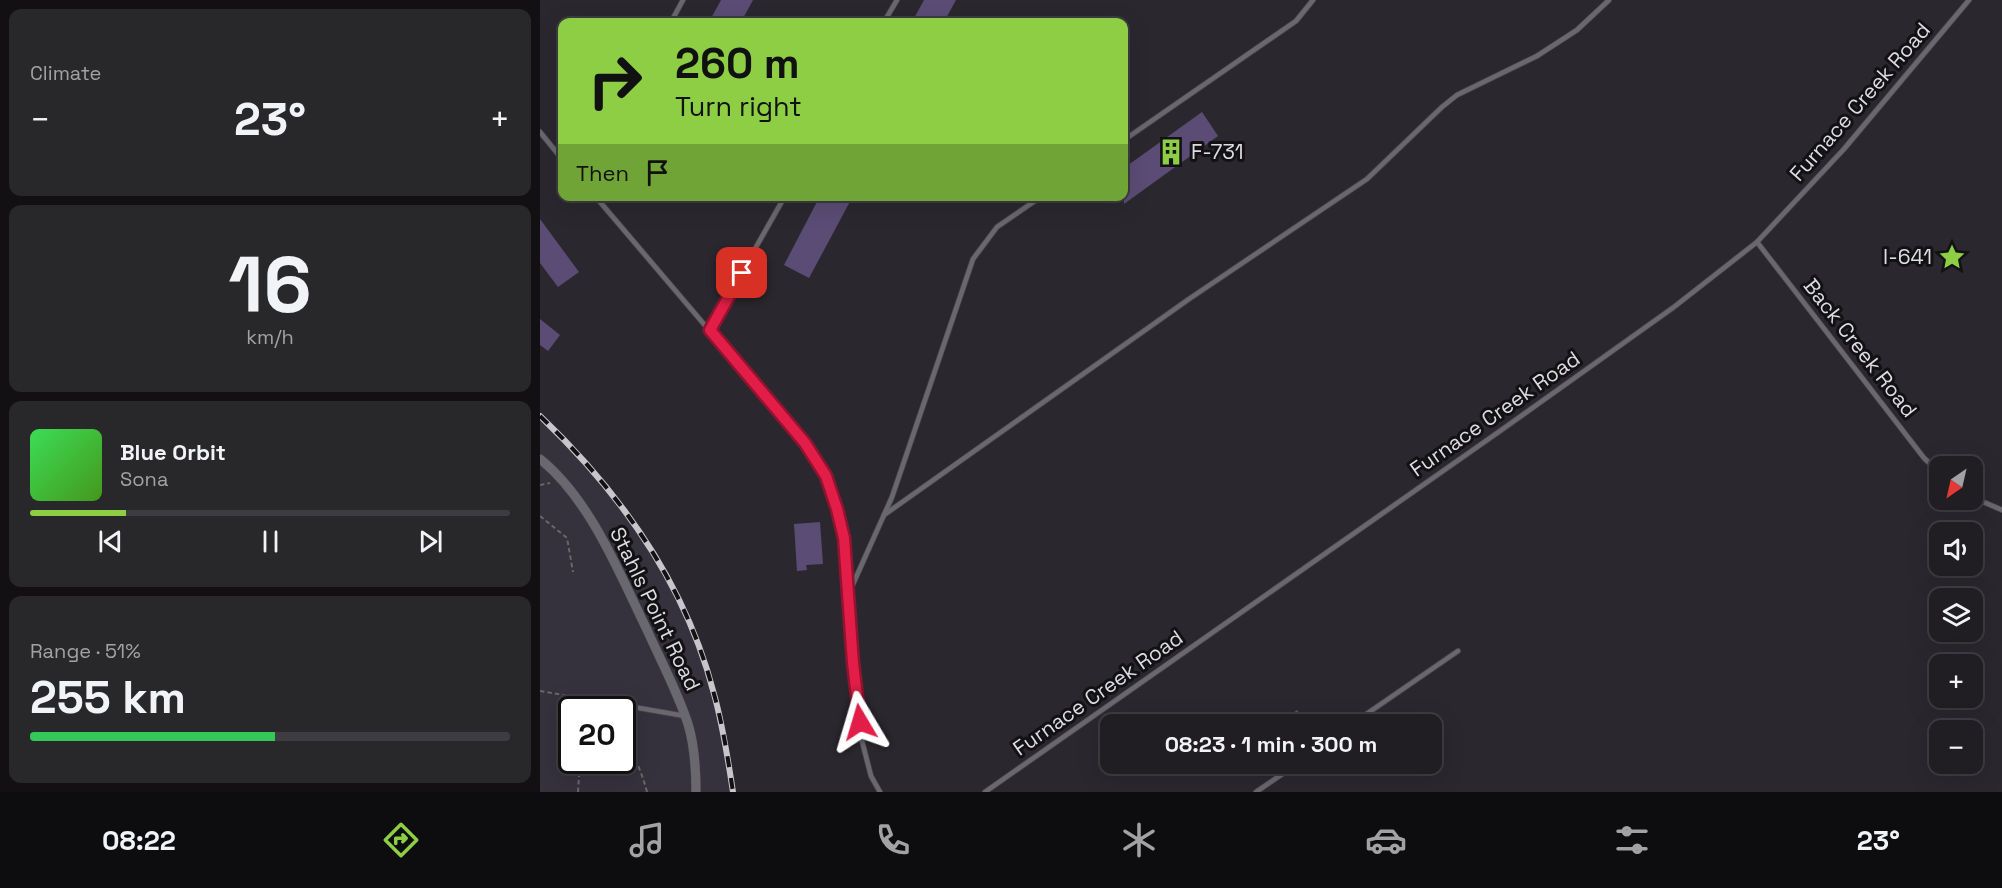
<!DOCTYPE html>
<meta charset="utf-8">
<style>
body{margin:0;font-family:"Space Grotesk",sans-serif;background:#28272a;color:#f1f3f6;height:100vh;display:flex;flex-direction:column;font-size:22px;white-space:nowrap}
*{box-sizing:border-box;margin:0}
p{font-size:20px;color:#a2a2a5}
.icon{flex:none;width:33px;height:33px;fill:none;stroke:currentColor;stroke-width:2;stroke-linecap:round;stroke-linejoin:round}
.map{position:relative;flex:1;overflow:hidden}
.details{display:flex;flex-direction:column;gap:9px;padding:9px;background:#121013;width:540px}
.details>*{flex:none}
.top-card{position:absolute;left:18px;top:18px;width:570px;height:183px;border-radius:12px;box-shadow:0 6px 24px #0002,0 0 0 2px #3d3c40;background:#8dce44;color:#111;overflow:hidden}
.needle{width:39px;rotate:214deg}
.buttons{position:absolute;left:1389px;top:456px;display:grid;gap:12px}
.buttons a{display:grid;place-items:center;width:54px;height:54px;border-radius:12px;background:#201e22;box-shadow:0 6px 24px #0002,0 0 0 2px #3d3c40;font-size:30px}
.speed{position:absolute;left:18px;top:696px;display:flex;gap:12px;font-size:30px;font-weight:700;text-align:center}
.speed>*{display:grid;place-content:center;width:78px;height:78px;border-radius:50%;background:#201e22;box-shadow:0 6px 24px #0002,0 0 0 2px #3d3c40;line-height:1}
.speed .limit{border:3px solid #111;border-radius:9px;background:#fff;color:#111}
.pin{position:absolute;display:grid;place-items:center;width:51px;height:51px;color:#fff;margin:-26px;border-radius:12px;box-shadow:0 3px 9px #0006}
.me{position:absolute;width:66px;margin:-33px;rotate:353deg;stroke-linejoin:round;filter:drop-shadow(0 0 4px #0008)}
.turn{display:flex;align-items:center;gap:21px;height:126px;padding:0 18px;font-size:27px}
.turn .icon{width:78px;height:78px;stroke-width:2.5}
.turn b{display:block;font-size:42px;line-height:51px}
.then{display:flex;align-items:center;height:57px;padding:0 18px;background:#0003;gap:12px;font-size:22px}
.big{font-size:45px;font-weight:700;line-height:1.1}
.details .widget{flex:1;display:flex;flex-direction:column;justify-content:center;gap:9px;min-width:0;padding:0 21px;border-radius:12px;background:#28272a}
.details .dial{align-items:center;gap:0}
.dial b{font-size:78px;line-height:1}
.song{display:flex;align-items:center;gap:18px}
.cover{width:72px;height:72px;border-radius:9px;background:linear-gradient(135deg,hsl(130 70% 55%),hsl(100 70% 35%))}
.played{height:6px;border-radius:3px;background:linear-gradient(90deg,#8dce44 20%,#3d3c40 20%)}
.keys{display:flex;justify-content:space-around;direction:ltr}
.heat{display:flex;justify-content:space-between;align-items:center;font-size:33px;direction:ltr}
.charge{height:9px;border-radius:4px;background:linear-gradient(90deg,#34c759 51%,#3d3c40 0)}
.trip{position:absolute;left:560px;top:714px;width:342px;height:60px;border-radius:12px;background:#201e22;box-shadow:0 6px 24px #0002,0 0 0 2px #3d3c40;font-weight:700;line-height:60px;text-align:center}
.menu{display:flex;height:96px;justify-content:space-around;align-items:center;background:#0d0c0e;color:#a2a2a5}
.menu .icon{width:42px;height:42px}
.menu .selected{color:#8dce44}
.menu b{font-size:27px;color:#f1f3f6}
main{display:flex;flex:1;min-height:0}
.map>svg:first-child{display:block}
.built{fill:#35313d;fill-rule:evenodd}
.building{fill:#5b4c75}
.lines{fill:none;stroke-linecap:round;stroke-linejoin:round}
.service-casing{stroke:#48464b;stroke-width:6}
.minor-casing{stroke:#48464b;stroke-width:10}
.path{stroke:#69676d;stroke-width:2;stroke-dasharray:4.5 3;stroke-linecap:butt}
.service{stroke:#6a686f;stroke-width:4.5}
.minor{stroke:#6a686f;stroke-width:9}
.rail-casing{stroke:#c8c6cb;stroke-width:6}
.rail{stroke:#121114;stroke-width:4;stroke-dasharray:11;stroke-linecap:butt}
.route-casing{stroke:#92132f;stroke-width:15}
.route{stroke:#e11d48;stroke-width:10}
.labels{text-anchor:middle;stroke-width:6;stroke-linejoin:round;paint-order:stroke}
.street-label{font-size:21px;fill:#dedce0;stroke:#121114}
.poi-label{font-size:21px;fill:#dedce0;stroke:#121114;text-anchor:start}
</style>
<main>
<section class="details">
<div class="widget"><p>Climate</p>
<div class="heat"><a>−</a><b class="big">23°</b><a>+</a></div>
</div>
<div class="widget dial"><b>16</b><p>km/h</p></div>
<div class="widget">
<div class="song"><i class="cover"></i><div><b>Blue Orbit</b><p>Sona</p></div></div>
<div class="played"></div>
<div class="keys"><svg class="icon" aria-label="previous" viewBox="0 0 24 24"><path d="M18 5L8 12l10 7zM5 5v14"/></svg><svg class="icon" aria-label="pause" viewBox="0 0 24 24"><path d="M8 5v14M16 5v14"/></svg><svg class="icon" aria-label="next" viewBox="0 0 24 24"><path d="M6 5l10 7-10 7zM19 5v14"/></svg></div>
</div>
<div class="widget"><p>Range · 51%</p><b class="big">255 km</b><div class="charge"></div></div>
</section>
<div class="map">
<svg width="1462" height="792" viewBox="0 0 1462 792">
<rect width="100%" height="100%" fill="#2a282e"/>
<path class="built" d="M0 416 54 471 84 508 112 552 138 597 155 638 185 742 193 792H0ZM32 710H82V760H32Z"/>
<g class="building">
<polygon points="181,0 213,0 201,22 169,22"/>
<polygon points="384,0 416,0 404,22 372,22"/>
<polygon points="662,112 678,136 584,204 584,168"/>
<polygon points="280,196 313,196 269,278 244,265"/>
<polygon points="0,219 39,272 18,287 0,263"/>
<polygon points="0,319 20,335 8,351 0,345"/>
<polygon points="280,522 283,564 266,565 267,570 257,571 254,524"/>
<polygon points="757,710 768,724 737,724"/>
<polygon points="74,760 84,760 88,773 80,776"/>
</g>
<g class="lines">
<g class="service-casing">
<g id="service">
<polyline points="131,22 143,0"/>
<polyline points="344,22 357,0"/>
<polyline points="0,132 22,159"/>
<polyline points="584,140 756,21 773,0"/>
<polyline points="55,196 265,443 286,475 297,509 304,538 313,663 322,741 331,776 340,792"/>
<polyline points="1217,242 1384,458 1400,473"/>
<polyline points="169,330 245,196"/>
<polyline points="1432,497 1462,510"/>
<polyline points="344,515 649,299 827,179 902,107 917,95 997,56 1037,30 1069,0"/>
<polyline points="309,593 352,497 433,259 457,227 502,196"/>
<polyline points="76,704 145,716"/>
<polyline points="812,724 918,651"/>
<polyline points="445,792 960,431 1134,307 1217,242 1304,149 1429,0"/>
<polyline points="716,792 757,764"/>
</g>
</g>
<g class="minor-casing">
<path id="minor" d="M0 459C51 500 80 575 108 632 122 663 138 693 148 724 155 747 156 769 156 792"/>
</g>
<g class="path">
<polyline points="0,485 10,483"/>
<polyline points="0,516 27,538 33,572"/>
<polyline points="0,691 70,703"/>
<path d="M82 735 87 736C93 755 102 772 107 792"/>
<polyline points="38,792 40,760"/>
</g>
<use href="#service" class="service"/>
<use href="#minor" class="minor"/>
<g class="rail-casing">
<path id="rail" d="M0 416C80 492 146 585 174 694 183 726 188 759 193 792"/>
</g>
<use href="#rail" class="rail"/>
</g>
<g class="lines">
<g class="route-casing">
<polyline id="route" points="202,273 170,330 265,443 286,476 297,509 304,538 313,663 320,722"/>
</g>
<use href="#route" class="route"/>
</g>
<defs>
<g id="building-bare" transform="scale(2.07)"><path d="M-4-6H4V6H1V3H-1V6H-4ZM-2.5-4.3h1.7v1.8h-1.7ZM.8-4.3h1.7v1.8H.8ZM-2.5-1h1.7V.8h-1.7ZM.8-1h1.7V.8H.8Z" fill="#8dce44" stroke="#121114" stroke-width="2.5" paint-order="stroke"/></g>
<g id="sight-bare" transform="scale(2.07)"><path d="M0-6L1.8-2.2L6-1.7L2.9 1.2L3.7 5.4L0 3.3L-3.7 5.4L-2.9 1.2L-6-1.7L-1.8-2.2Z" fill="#8dce44" stroke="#121114" stroke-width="2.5" paint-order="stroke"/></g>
</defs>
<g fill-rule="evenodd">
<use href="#building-bare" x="631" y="152"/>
<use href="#sight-bare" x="1412" y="257"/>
</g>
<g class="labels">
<g class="street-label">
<text transform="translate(1320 102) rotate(-49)" y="7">Furnace Creek Road</text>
<text transform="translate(1320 348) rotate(52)" y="7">Back Creek Road</text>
<text transform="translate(955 414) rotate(-35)" y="7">Furnace Creek Road</text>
<text transform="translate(115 609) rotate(64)" y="7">Stahls Point Road</text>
<text transform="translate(558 693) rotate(-35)" y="7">Furnace Creek Road</text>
</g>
<g class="poi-label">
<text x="651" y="159">F-731</text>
<text x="1392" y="264" text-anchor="end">I-641</text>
</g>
</g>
</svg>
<div class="buttons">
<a><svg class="needle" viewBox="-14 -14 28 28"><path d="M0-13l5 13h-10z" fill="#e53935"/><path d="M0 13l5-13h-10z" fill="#a2a2a5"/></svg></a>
<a><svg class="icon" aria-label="sound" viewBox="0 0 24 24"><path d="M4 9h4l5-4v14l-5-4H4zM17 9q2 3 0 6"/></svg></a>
<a><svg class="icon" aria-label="layers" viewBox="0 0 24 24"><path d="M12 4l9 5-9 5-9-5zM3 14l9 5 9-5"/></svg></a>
<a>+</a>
<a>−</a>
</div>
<div class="speed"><div class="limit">20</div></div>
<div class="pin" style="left:202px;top:273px;background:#d93025"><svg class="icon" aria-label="arrive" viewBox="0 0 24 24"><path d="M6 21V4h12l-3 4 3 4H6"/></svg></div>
<svg class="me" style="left:320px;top:722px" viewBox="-20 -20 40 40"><path d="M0-17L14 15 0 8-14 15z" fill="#e11d48" stroke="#fff" stroke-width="4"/></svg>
<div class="trip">08:23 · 1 min · 300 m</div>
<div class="top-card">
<div class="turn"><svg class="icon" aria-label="right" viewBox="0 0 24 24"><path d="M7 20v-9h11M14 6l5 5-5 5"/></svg><div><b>260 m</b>Turn right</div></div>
<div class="then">Then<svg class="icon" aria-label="arrive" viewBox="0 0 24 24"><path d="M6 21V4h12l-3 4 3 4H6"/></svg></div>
</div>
</div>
</main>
<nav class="menu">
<b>08:22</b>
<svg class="icon selected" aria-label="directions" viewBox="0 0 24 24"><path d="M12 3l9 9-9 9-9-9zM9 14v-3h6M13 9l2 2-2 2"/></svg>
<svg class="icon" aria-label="music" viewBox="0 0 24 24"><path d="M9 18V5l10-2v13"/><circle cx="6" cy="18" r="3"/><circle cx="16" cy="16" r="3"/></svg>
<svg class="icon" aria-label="phone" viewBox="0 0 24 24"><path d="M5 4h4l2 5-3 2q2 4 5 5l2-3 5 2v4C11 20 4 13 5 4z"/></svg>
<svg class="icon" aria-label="climate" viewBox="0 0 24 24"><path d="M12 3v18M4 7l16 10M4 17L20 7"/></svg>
<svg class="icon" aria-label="car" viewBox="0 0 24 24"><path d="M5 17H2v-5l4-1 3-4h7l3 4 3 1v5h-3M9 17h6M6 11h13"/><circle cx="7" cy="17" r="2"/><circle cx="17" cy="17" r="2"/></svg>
<svg class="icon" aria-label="filters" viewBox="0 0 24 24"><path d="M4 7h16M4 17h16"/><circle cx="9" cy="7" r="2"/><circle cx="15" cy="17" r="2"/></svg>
<b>23°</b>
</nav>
